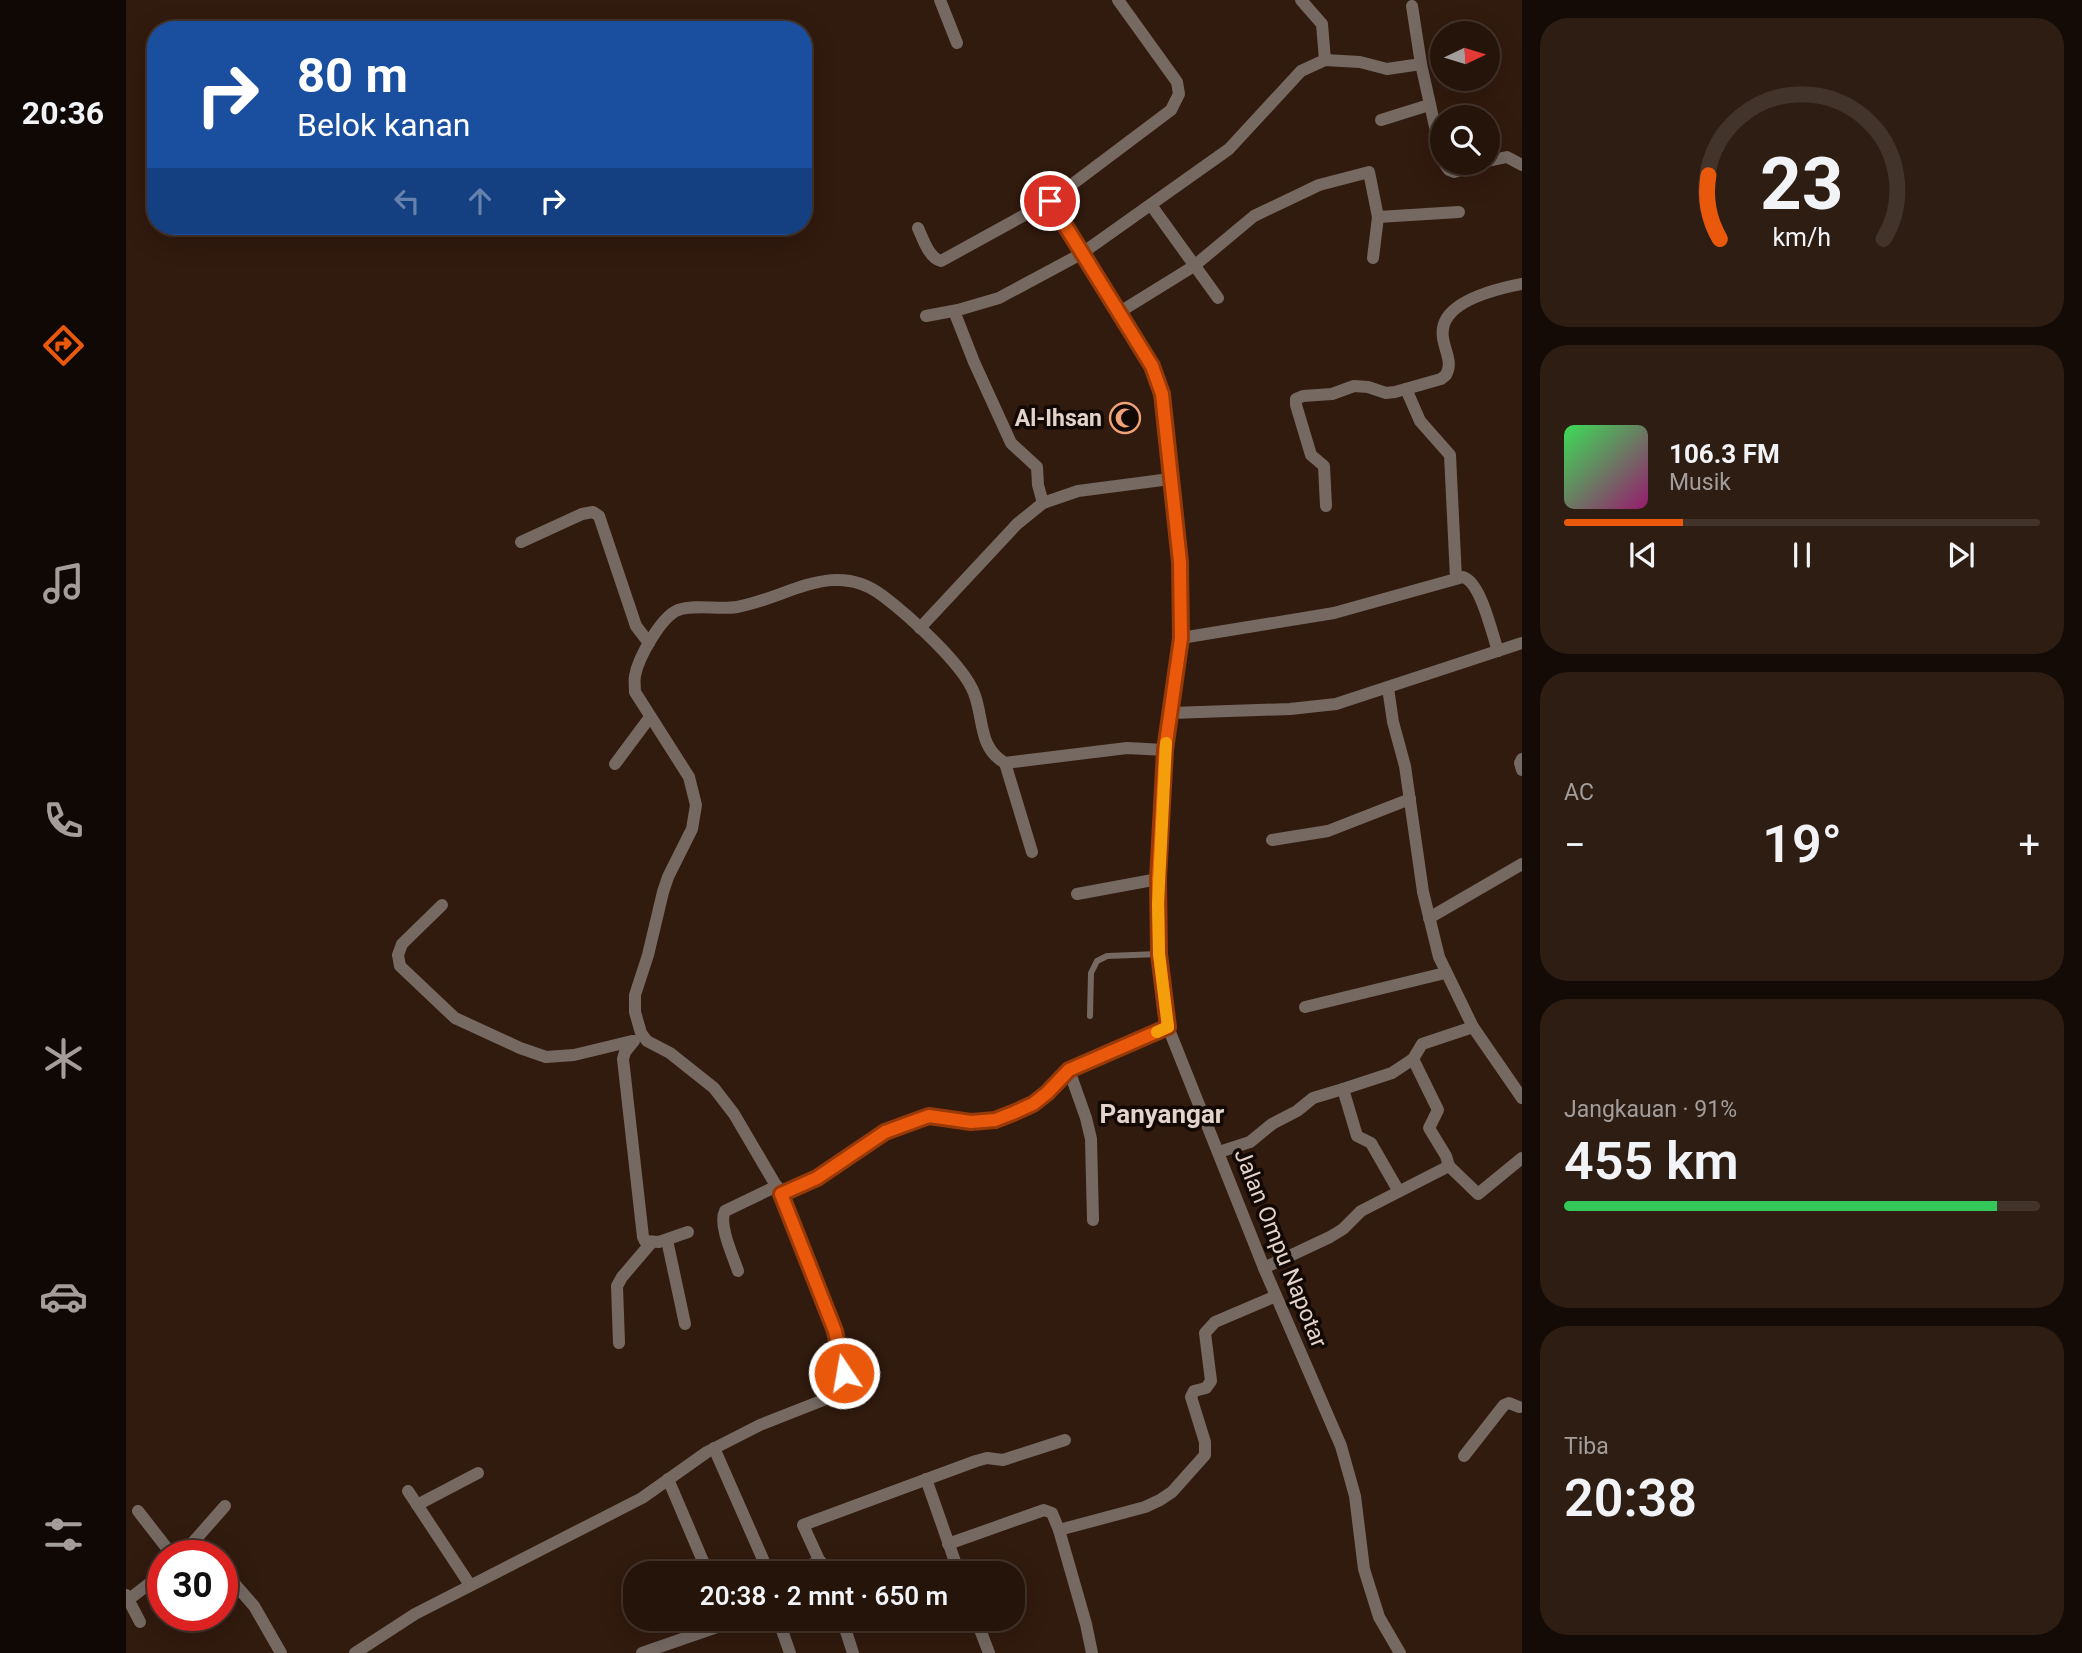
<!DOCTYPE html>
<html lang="id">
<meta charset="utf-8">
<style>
body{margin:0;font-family:Roboto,sans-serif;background:#2d1d13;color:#f1f3f6;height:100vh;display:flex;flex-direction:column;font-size:26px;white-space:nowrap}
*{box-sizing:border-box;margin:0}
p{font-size:23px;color:#a39e9c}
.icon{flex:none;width:38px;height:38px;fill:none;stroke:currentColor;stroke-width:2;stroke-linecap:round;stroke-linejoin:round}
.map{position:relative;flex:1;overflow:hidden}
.sheet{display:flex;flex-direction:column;gap:18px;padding:18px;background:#140b06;width:560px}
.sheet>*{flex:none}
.banner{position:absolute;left:21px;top:21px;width:665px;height:214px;border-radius:28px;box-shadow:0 7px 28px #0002,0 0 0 2px #42332b;background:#1a4fa0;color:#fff;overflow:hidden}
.needle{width:46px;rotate:86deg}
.buttons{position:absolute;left:1304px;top:21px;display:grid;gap:14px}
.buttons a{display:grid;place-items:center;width:70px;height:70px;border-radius:50%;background:#25140a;box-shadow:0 7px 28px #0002,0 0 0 2px #42332b;font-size:35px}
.speed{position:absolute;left:21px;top:1540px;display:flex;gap:14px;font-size:35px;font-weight:700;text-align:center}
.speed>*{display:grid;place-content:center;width:91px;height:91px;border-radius:50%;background:#25140a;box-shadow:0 7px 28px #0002,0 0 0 2px #42332b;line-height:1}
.speed .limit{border:10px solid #d22;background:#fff;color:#111}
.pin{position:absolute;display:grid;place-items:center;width:60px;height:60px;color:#fff;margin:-30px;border:4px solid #fff;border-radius:50%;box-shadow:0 2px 7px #0007}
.me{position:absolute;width:77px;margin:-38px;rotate:348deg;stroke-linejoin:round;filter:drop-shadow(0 0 5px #0008)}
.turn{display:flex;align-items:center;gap:24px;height:147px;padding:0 35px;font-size:32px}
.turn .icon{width:91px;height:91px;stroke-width:2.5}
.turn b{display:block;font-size:49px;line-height:60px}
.lanes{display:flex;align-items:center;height:66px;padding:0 35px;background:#0003;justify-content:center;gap:35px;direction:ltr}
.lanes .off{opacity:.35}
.big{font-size:52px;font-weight:600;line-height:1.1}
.sheet .widget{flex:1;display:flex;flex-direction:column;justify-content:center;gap:10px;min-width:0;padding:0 24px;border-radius:28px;background:#2d1d13}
.sheet .dial{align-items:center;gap:0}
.dial svg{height:182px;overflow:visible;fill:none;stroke:#42332b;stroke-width:7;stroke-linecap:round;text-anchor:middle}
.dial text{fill:#f1f3f6;stroke:none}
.song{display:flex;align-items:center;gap:21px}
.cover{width:84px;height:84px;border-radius:10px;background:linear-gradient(135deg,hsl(130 70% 55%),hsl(320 70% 35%))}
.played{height:7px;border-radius:4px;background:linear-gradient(90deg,#ea580c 25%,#42332b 25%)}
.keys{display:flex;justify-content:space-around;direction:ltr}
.heat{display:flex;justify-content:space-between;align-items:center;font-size:38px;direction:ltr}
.charge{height:10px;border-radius:5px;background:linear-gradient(90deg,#34c759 91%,#42332b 0)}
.trip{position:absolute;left:497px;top:1561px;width:402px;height:70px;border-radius:28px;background:#25140a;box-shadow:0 7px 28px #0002,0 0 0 2px #42332b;font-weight:600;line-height:70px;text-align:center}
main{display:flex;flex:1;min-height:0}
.dock{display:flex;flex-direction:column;width:126px;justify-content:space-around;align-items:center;background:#0f0804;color:#a39e9c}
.dock .icon{width:49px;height:49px}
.dock .current{color:#ea580c}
.dock b{font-size:32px;color:#f1f3f6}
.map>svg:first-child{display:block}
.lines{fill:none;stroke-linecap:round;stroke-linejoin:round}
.service{stroke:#756962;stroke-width:6}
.minor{stroke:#756962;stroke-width:12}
.route-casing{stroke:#983908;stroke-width:18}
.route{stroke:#ea580c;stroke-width:12}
.slow{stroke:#f59e0b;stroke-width:12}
.labels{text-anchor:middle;stroke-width:7;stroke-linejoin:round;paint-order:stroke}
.poi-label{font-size:23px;font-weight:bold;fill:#e3d3cb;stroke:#120804;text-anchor:end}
.street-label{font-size:23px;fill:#e3d3cb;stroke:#120804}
.quarter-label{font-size:26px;font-weight:bold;fill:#e3d3cb;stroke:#120804}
</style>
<main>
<nav class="dock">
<b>20:36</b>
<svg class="icon current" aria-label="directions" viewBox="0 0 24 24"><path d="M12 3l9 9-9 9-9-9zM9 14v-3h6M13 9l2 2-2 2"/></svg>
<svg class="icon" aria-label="music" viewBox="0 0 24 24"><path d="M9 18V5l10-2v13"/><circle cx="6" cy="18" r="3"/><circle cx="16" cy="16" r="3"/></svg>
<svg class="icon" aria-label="phone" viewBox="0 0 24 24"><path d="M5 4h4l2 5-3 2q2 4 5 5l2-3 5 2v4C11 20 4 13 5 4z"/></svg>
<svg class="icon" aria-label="climate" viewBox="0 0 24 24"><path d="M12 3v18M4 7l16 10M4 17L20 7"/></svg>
<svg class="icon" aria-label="car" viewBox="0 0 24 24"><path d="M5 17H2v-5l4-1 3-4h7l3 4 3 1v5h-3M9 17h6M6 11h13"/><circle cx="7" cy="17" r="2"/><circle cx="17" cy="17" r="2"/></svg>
<svg class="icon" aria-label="filters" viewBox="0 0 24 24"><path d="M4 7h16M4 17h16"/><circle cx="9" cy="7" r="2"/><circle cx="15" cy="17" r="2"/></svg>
</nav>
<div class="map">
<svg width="1396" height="1653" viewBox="0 0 1396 1653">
<rect width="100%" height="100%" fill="#311a0e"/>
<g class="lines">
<polyline class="service" points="964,1016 965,973 971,961 981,956 1033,954"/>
<g class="minor">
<polyline points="814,0 831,43"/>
<polyline points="992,0 1051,82 1053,94 1045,110 924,201 1025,366 1036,394 1054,562 1055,638 1039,750 1032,879 1033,954 1042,1027 1138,1268 1215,1446 1229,1496 1238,1569 1253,1617 1274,1653"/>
<polyline points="1286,6 1295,64"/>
<polyline points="1199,60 1234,62 1261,69 1295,64 1316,158"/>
<polyline points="1255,120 1303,105"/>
<polyline points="1362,161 1381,157 1396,165"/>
<polyline points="1318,163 1323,170 1328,172 1358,163"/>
<polyline points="1025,205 1092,298"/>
<polyline points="1252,217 1333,212"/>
<path d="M792 228C797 239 803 258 815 261L924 201"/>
<polyline points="828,311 848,362 885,443 911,467 912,485 917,503"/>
<polyline points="992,313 1068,266 1128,216 1193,185 1243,172 1252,217 1247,258"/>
<polyline points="800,316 832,310 873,298 955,254 1103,149 1175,71 1199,60 1196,24 1175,0"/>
<polyline points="1280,389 1294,421 1324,455 1330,578"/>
<path d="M1200 506 1198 466 1185 455 1170 405V399L1177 396 1206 394 1228 386 1242 387 1260 393 1269 392 1315 379 1320 375C1327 362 1319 352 1317 338 1311 302 1370 289 1396 284"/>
<polyline points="395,542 456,514 467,512 473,516 510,626 523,643"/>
<polyline points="794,628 891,524 917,503 952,491 1044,479"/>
<path d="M1055 638 1208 613 1337 577C1355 582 1366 634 1372 651"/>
<polyline points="1262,688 1267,722 1279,766 1297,892 1313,957 1347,1027 1396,1098"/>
<polyline points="1045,713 1164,709 1210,704 1396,643"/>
<polyline points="1396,759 1394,763 1396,770"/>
<polyline points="879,763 906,852"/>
<polyline points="489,764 524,717"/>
<polyline points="1146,840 1202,831 1284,799"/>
<polyline points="951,894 1032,879"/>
<polyline points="316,905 276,944 272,955 274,966 329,1018 394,1048 420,1057 448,1055 506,1041"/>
<polyline points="1303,918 1396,864"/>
<polyline points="1179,1007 1319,973"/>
<polyline points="508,1041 499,1052 497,1059 517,1237 519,1241 533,1242 562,1232"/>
<polyline points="1287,1059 1312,1110 1303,1128 1320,1156 1323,1166"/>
<polyline points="943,1070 960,1118 965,1139 967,1220"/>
<polyline points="1093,1152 1124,1142 1146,1124 1171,1111 1187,1098 1217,1089"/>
<polyline points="1272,1190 1245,1143 1231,1136 1217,1089 1266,1073 1287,1059 1296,1044 1347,1027"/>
<polyline points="655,1194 691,1177 759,1132 789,1120 803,1116 845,1122 869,1120 887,1113 907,1104 921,1093 943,1070 1042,1027"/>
<polyline points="541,1240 559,1324"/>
<polyline points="1138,1268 1204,1237 1217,1229 1235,1211 1323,1166 1352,1194 1396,1158"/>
<path d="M612 1271C607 1256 592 1224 599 1211L651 1186"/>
<polyline points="493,1343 491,1286 496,1277 525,1243"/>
<polyline points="588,1448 643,1573"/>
<polyline points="1338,1456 1378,1405 1383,1403 1393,1407"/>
<polyline points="542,1479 582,1573"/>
<polyline points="800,1479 833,1573"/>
<polyline points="282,1491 344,1585"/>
<polyline points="291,1505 352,1473"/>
<polyline points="12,1511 47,1556"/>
<polyline points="933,1530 960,1624 966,1653"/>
<polyline points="822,1544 918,1510 926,1513 933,1530 1019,1507 1034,1500 1046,1492 1079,1455 1079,1442 1065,1397 1068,1391 1080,1388 1085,1381 1079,1333 1089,1322 1150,1296"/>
<polyline points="55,1556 99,1506"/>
<polyline points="651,1573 695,1562"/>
<polyline points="699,1573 677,1525 850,1461 861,1458 877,1460 939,1440"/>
<polyline points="107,1582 128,1606 155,1653"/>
<polyline points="0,1595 14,1622"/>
<polyline points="2,1600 37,1573"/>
<polyline points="652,1619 664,1653"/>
<polyline points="716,1619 727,1653"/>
<polyline points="850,1619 863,1653"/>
<path d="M229 1653 289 1614 516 1498 581 1452 634 1425 700 1399 709 1393 715 1383 718 1373 716 1359 709 1331 655 1194 608 1114 588 1088 544 1053 521 1041 515 1033 509 1012V995L522 955 537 892 542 877 566 829 570 805 563 777 509 692C509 687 508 681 509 676 512 658 535 617 552 610 570 604 592 610 611 607 662 598 708 558 757 596 782 615 837 664 848 693 858 718 852 748 879 763L1001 748 1039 750"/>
<polyline points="516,1653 614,1619"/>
</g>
</g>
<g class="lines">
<g class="route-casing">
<polyline id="route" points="718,1373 709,1331 655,1194 691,1178 759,1132 789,1121 803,1116 845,1122 869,1120 887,1113 907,1104 921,1093 943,1070 1042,1027 1033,954 1032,879 1039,750 1055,638 1054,562 1036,394 1026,366 924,201"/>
</g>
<use href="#route" class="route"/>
<polyline class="slow" points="1031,1032 1042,1027 1033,954 1032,904 1040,743"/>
</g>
<defs>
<g id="mosque-ring" transform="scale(1.575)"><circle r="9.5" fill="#120804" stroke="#f0a279" stroke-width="1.5"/><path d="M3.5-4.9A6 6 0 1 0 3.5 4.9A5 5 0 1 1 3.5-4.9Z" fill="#f0a279"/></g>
</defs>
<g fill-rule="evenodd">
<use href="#mosque-ring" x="999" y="418"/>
</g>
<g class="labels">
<g class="poi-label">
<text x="976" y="426">Al-Ihsan</text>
</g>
<g class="street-label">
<text transform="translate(1155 1248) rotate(68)" y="8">Jalan Ompu Napotar</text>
</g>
<g class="quarter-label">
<text x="1036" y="1123">Panyangar</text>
</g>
</g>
</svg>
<div class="buttons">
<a><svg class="needle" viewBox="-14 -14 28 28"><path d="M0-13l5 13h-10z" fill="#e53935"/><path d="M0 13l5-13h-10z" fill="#a39e9c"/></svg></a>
<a><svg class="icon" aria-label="search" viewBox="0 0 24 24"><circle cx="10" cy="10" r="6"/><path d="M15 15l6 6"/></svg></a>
</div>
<div class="speed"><div class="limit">30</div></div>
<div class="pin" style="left:924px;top:201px;background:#d93025"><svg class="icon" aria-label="arrive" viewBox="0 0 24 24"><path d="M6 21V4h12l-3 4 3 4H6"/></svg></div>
<svg class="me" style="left:718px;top:1373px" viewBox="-20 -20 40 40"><circle r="17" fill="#ea580c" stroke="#fff" stroke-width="3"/><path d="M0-11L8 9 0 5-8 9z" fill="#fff"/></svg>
<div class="trip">20:38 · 2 mnt · 650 m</div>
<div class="banner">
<div class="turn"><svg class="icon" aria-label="right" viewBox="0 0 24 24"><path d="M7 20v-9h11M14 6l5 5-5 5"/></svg><div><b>80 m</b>Belok kanan</div></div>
<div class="lanes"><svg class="icon off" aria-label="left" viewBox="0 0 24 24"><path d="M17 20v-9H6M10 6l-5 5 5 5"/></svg><svg class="icon off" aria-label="ahead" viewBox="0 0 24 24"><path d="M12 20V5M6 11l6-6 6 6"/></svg><svg class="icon" aria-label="right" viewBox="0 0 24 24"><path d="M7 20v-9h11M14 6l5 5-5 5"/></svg></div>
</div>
</div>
<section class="sheet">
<div class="widget dial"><svg viewBox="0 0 100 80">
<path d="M14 69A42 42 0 1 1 86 69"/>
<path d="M14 69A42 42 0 0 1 9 41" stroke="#ea580c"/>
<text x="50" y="56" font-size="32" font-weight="700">23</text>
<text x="50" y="72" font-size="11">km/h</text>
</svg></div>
<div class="widget">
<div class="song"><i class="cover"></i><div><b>106.3 FM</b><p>Musik</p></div></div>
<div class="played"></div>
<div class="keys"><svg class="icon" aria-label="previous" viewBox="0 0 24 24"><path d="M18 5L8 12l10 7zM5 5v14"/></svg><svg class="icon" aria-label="pause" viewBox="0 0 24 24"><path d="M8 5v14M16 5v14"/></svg><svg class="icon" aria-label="next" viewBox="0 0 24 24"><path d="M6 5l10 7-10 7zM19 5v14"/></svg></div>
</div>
<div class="widget"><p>AC</p>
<div class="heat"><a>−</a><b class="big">19°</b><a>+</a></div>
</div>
<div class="widget"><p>Jangkauan · 91%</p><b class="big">455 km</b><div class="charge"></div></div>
<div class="widget"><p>Tiba</p><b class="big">20:38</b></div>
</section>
</main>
